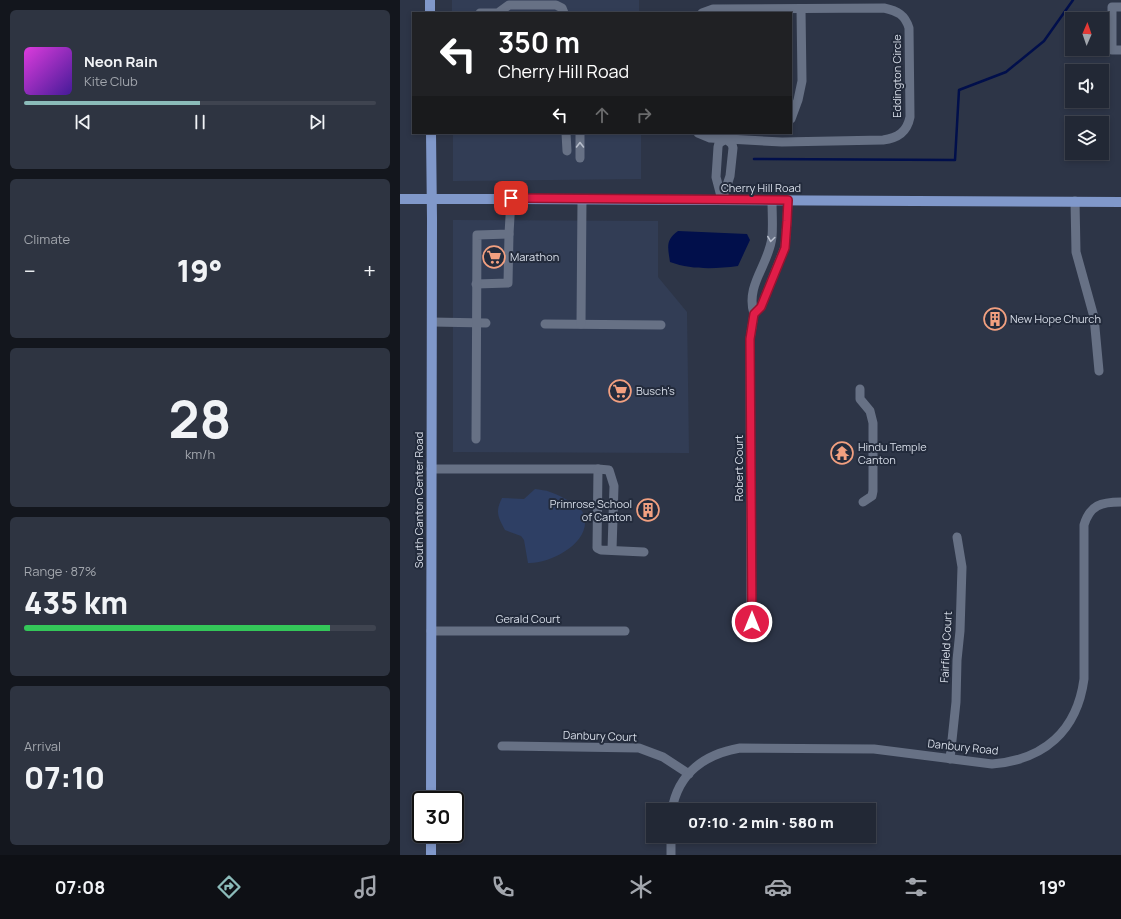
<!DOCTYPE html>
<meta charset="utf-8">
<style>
body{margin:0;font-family:Manrope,sans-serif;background:#2e3441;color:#f1f3f6;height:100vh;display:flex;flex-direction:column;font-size:15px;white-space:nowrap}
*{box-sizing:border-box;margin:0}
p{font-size:13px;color:#a2a6ad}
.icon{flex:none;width:22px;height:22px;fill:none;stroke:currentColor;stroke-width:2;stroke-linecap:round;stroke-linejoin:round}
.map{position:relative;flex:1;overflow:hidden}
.panel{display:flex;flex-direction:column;gap:10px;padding:10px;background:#13161d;width:400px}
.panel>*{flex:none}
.banner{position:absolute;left:12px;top:12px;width:380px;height:122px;border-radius:0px;box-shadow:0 2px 6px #0003,0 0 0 1px #3f4450;background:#202124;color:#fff;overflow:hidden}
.needle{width:26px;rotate:2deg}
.fabs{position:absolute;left:665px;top:12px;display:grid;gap:8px}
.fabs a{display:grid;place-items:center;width:44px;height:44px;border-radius:0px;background:#222835;box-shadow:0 2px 6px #0003,0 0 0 1px #3f4450;font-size:20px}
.speed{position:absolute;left:12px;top:791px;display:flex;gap:8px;font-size:20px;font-weight:700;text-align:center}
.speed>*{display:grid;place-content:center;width:52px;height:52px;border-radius:50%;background:#222835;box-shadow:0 2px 6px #0003,0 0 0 1px #3f4450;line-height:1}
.speed .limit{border:2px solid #111;border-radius:6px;background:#fff;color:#111}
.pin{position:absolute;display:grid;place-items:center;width:34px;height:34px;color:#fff;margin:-17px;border-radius:8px;box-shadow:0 2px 6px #0006}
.me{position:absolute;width:44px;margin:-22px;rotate:0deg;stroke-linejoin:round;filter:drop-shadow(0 0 3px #0008)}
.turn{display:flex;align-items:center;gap:14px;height:84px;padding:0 20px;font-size:18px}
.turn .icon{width:52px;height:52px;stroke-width:2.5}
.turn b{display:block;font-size:28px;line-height:34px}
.lanes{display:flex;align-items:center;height:38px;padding:0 20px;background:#0003;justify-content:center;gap:20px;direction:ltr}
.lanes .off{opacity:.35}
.big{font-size:30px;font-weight:800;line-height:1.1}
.panel .card{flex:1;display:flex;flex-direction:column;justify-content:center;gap:6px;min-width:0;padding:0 14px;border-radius:6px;background:#2e3441}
.panel .dial{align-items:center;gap:0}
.dial b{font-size:52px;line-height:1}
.song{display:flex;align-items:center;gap:12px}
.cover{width:48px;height:48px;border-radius:6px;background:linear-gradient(135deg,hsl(300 70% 55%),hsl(260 70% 35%))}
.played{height:4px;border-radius:2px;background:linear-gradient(90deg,#8bbbb9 50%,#3f4450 50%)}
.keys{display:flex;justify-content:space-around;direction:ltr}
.heat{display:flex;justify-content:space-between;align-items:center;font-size:22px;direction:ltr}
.charge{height:6px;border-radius:3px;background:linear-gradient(90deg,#34c759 87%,#3f4450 0)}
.trip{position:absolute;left:246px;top:803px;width:230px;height:40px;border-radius:0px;background:#222835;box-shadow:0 2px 6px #0003,0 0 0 1px #3f4450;font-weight:800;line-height:40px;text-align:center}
.tabs{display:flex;height:64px;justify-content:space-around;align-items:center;background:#0e1015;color:#a2a6ad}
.tabs .icon{width:28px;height:28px}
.tabs .on{color:#8bbbb9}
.tabs b{font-size:18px;color:#f1f3f6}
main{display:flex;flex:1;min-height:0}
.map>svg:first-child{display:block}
.built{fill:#323d55}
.green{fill:#2e3f64}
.water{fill:#010f4b}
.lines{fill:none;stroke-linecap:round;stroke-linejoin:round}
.stream{stroke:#010f4b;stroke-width:2.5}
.minor{stroke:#677185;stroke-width:9}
.major{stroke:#8098ca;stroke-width:10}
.oneway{stroke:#b6bdcb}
.route-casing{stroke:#92132f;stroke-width:10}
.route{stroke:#e11d48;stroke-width:7}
.labels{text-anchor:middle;stroke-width:4;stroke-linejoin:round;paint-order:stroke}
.street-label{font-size:11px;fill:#d8dee9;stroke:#232b3c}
.poi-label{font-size:11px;fill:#d8dee9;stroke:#232b3c;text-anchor:start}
</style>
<main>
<section class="panel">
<div class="card">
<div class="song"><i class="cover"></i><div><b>Neon Rain</b><p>Kite Club</p></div></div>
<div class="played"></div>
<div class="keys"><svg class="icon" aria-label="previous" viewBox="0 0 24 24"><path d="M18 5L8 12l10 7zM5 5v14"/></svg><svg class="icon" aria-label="pause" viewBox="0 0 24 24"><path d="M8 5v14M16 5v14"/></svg><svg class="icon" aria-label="next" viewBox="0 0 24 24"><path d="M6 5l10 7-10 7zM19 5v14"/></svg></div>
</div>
<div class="card"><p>Climate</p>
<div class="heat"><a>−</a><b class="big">19°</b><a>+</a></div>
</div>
<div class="card dial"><b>28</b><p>km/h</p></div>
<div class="card"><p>Range · 87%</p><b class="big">435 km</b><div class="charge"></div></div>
<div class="card"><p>Arrival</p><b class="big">07:10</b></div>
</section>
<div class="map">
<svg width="721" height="855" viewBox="0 0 721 855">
<rect width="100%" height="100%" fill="#2d3547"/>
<g class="built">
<rect x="52" y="0" width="187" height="13"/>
<polygon points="53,133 241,133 241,179 53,181"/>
<polygon points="53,220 258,221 258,277 287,312 289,453 53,452"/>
</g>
<path class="green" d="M135 489C140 490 146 490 150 492 157 494 181 506 183 513 195 541 151 564 128 563L124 540 121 536 105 530C98 517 95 512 102 498L124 499Z"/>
<path class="water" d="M278 231 347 234 350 240 338 266C315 269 292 270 270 262 268 248 265 240 278 231Z"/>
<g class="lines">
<polyline class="stream" points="354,159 555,160 559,90 606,72 644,41 673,0"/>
<g class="minor">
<polyline points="721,7 712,7 712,50 721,50"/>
<polyline points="80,13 98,13 109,5 156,5 162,8 164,13"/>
<polyline points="391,119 398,100 402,81 401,9"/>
<polyline points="166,133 167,151"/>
<polyline points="180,133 180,158"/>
<path d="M298 133 310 138 382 142 483 140C498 138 507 132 510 117L509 28C505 15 498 11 484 8L313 9 302 13"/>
<polygon points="326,139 332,144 333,148 330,176 322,200 316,177 318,147 319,143"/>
<path d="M372 200C372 212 373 225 372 237 369 265 345 285 354 314L361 307 385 247 387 221 388 200"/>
<polyline points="675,201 676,252 694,317 699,371"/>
<polyline points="76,284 108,283 109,234"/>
<polyline points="32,322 86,323"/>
<polyline points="145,324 261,325"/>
<polyline points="181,324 182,199"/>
<polyline points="460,389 460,399 470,411 473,423 473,491 472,496 463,502"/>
<polyline points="76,439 77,235 109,234 111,199"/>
<polyline points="31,469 198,469 197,548 201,550 244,552"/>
<polyline points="198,469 209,470 214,486 212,550"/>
<polyline points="351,622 350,339 354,314"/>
<polyline points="31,631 225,631"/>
<polyline points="102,746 239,748 263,757 289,774"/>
<polyline points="550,759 556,702 557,660 560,631 562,567 557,537"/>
<path d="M272 810C278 773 305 754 340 748L474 749 592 764C644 760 677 731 684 679V525C690 505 701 502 721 502"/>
<polyline points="271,855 271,836"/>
</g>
<g class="major">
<polyline points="30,0 30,13"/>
<polyline points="31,133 32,219 31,800"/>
<polyline points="0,199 111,199 721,202"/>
<polyline points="31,855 31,834"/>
</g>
</g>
<defs><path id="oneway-chevron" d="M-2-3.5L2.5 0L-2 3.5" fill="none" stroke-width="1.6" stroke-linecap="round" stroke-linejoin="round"/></defs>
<g class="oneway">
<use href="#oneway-chevron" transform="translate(180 145) rotate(-90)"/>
<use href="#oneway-chevron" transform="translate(371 239) rotate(98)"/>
</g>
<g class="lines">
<g class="route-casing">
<polyline id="route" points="111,198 388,200 387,221 385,248 361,307 354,314 350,339 352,622"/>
</g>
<use href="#route" class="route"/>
</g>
<defs>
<g id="supermarket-ring" transform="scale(1.15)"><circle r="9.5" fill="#232b3c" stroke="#f2a080" stroke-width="1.5"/><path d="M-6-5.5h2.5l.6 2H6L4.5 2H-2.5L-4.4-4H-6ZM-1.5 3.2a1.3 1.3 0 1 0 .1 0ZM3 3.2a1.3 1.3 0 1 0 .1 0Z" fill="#f2a080"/></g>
<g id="building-ring" transform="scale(1.15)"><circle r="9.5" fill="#232b3c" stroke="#f2a080" stroke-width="1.5"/><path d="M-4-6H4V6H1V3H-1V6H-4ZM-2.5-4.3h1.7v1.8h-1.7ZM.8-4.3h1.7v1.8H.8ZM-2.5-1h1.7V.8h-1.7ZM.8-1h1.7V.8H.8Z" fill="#f2a080"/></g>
<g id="temple-ring" transform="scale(1.15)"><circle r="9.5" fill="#232b3c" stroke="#f2a080" stroke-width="1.5"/><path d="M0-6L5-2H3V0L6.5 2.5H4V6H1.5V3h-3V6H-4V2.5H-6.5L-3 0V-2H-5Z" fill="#f2a080"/></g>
</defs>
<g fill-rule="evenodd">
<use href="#supermarket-ring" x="94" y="257"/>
<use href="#building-ring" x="595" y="319"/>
<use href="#supermarket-ring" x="220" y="391"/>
<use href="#temple-ring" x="442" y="453"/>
<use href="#building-ring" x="248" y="510"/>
</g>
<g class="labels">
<g class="street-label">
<text transform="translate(497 76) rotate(-90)" y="4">Eddington Circle</text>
<text x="361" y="192">Cherry Hill Road</text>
<text transform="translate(339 468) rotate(-90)" y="4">Robert Court</text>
<text transform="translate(19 500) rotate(-90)" y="4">South Canton Center Road</text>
<text x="128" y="623">Gerald Court</text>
<text transform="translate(546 647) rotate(-87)" y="4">Fairfield Court</text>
<text transform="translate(200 736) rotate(2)" y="4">Danbury Court</text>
<text transform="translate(563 747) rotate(6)" y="4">Danbury Road</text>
</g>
<g class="poi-label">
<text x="110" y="261">Marathon</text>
<text x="610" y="323">New Hope Church</text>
<text x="236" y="395">Busch's</text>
<text x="458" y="451">Hindu Temple<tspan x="458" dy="13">Canton</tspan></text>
<text x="232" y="508" text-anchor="end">Primrose School<tspan x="232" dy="13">of Canton</tspan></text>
</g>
</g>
</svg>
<div class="fabs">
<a><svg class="needle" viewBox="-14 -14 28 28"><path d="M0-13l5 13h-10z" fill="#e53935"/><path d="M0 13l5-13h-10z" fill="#a2a6ad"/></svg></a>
<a><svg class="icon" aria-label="sound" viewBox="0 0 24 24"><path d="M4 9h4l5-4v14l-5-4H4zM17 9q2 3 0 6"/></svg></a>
<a><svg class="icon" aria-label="layers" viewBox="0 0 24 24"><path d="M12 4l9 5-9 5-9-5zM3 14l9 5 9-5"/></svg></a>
</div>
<div class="speed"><div class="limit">30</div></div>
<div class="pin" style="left:111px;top:198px;background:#d93025"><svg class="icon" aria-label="arrive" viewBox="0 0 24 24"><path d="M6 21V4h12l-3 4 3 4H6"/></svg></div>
<svg class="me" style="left:352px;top:622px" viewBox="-20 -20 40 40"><circle r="17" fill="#e11d48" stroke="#fff" stroke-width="3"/><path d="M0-11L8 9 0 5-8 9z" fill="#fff"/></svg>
<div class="trip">07:10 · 2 min · 580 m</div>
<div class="banner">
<div class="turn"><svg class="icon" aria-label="left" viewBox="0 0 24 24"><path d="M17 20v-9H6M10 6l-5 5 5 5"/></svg><div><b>350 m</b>Cherry Hill Road</div></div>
<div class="lanes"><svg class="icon" aria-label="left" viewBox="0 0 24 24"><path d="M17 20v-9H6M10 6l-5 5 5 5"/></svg><svg class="icon off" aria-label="ahead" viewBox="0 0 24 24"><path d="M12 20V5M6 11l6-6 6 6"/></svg><svg class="icon off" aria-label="right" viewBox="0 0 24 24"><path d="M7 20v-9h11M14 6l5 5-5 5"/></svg></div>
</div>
</div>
</main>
<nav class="tabs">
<b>07:08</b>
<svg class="icon on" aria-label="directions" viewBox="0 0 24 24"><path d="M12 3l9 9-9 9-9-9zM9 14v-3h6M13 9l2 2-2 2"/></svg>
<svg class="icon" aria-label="music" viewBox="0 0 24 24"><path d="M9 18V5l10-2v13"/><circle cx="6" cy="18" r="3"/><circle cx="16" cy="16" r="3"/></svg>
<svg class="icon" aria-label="phone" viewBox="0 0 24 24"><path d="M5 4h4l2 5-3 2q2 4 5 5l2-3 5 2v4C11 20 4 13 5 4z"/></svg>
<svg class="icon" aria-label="climate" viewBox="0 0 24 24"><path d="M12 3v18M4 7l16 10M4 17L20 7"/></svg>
<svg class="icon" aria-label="car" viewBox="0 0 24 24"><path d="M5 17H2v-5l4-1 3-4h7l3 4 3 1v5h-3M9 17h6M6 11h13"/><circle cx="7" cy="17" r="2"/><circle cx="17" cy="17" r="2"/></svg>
<svg class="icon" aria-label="filters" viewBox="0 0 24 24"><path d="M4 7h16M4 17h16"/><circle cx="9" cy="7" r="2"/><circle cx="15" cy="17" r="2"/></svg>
<b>19°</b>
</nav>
